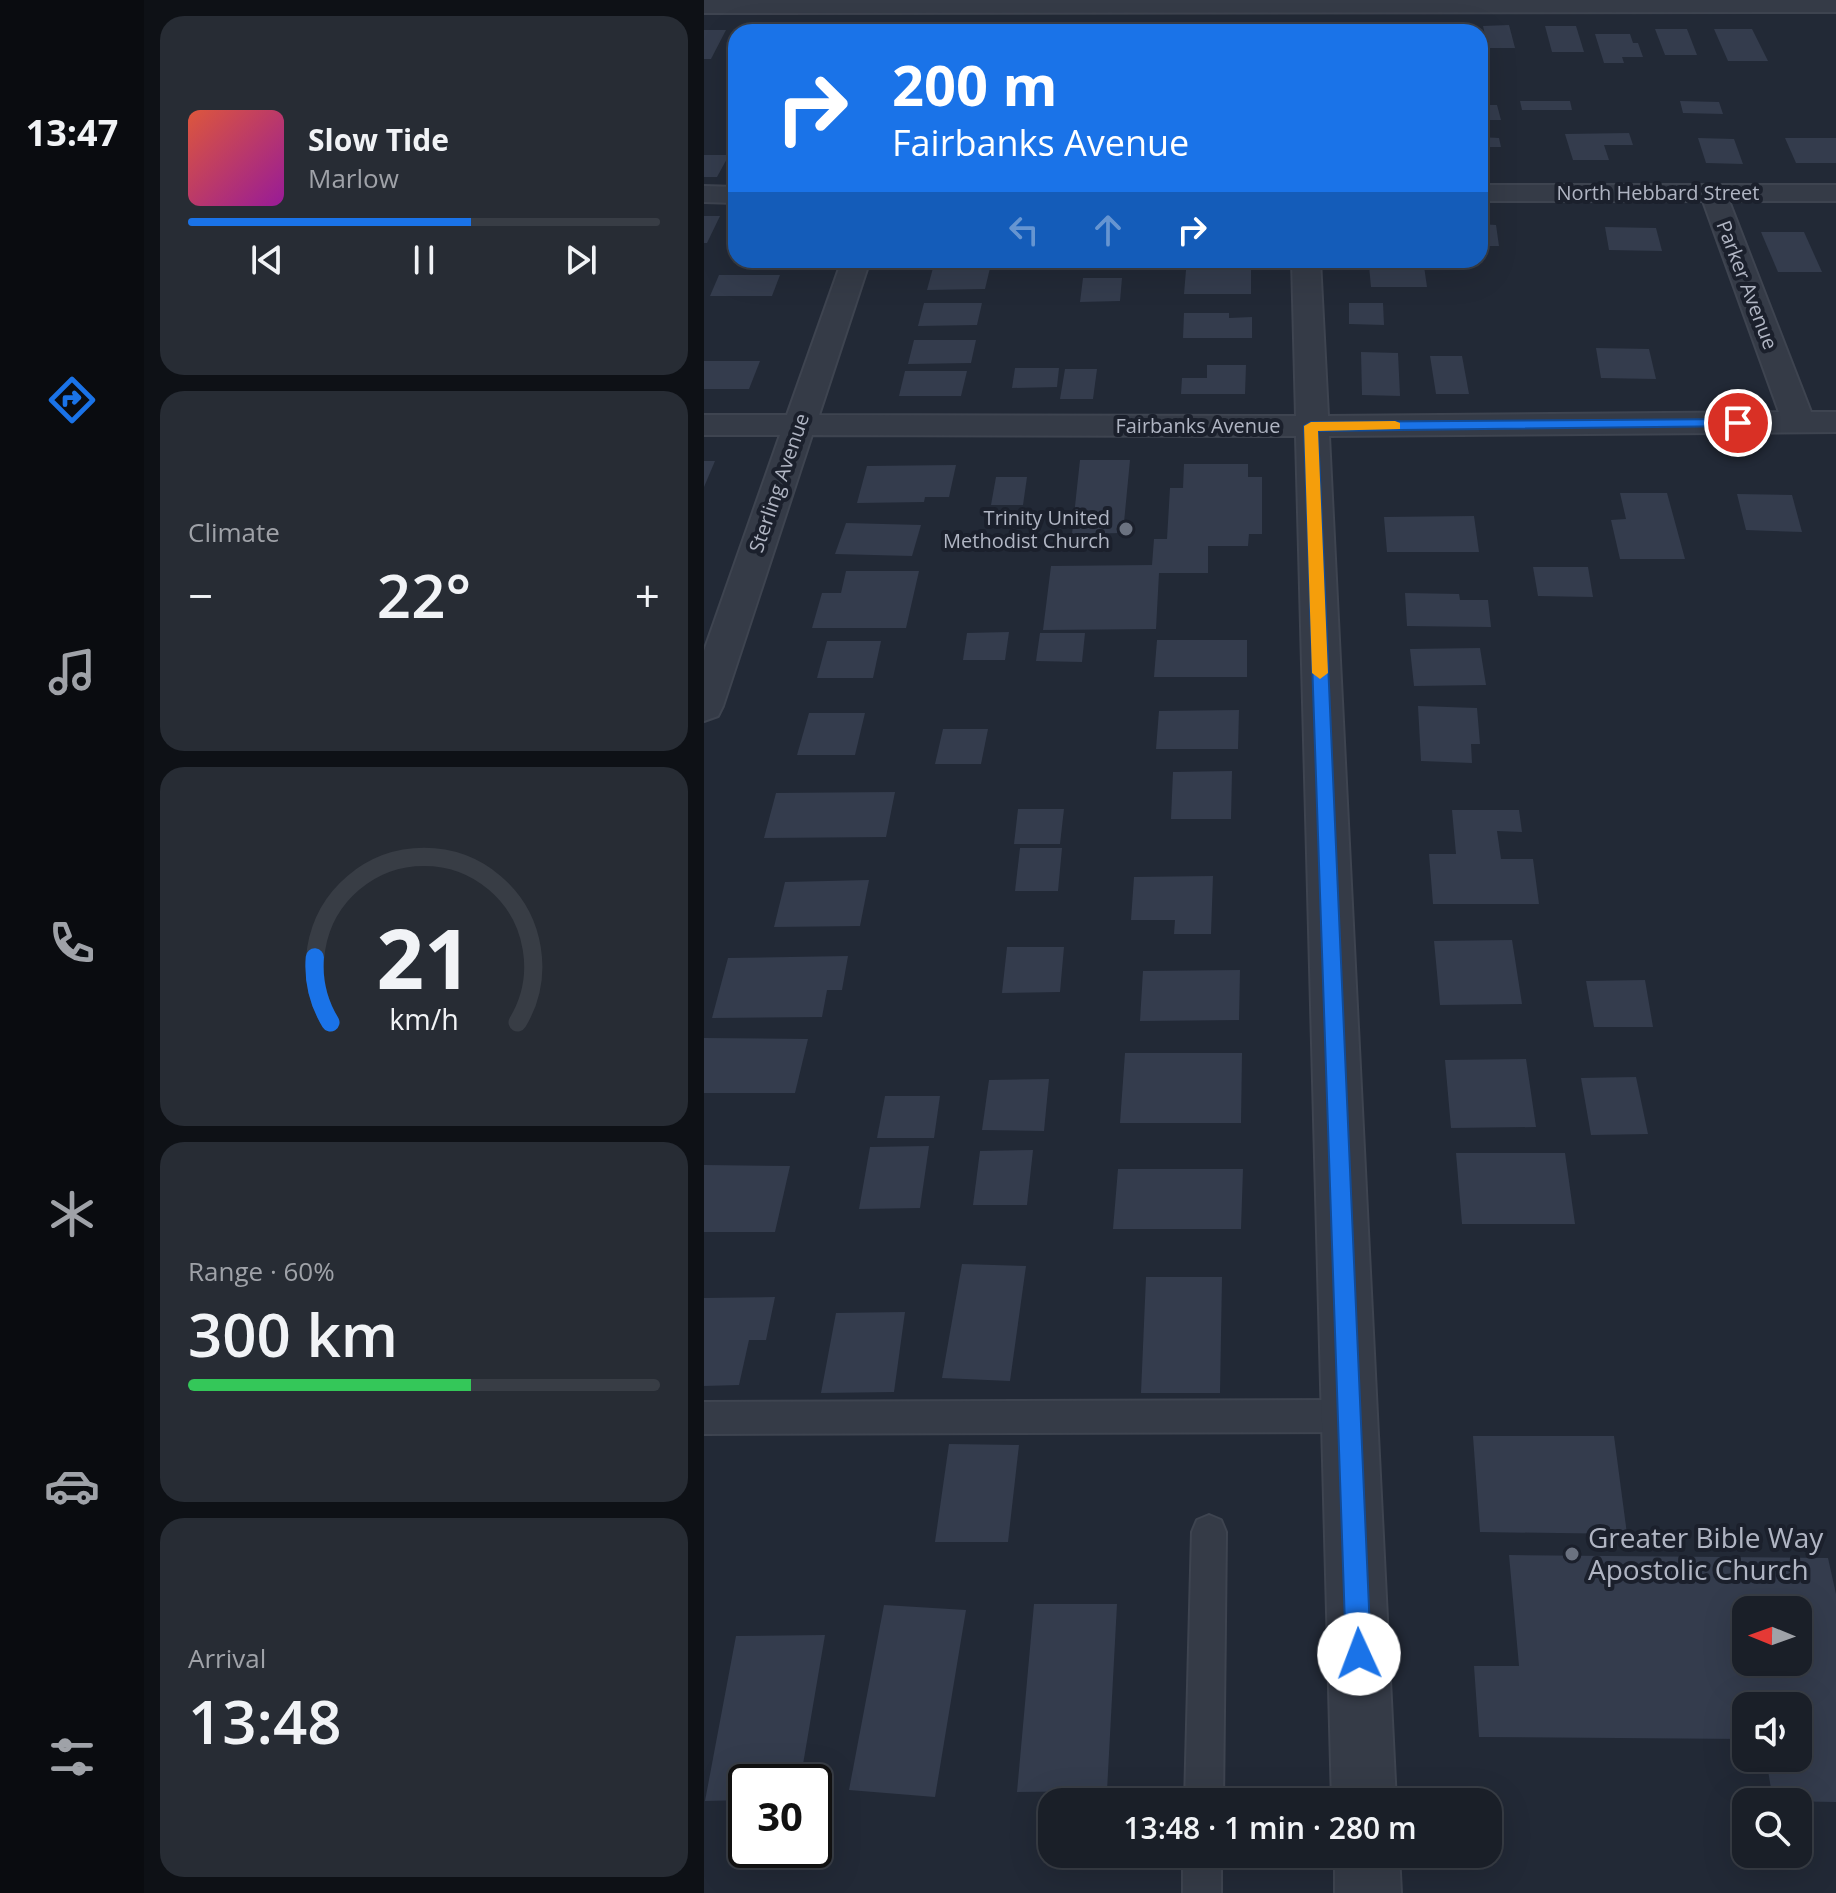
<!DOCTYPE html>
<meta charset="utf-8">
<style>
body{margin:0;font-family:"Open Sans",sans-serif;background:#272c34;color:#f1f3f6;height:100vh;display:flex;flex-direction:column;font-size:30px;white-space:nowrap}
*{box-sizing:border-box;margin:0}
p{font-size:26px;color:#9fa2a8}
.icon{flex:none;width:44px;height:44px;fill:none;stroke:currentColor;stroke-width:2;stroke-linecap:round;stroke-linejoin:round}
.map{position:relative;flex:1;overflow:hidden}
.drawer{display:flex;flex-direction:column;gap:16px;padding:16px;background:#0e1116;width:560px}
.drawer>*{flex:none}
.banner{position:absolute;left:24px;top:24px;width:760px;height:244px;border-radius:24px;box-shadow:0 8px 32px #0002,0 0 0 2px #383d45;background:#1a73e8;color:#fff;overflow:hidden}
.needle{width:52px;rotate:271deg}
.tools{position:absolute;left:1028px;top:1596px;display:grid;gap:16px}
.tools a{display:grid;place-items:center;width:80px;height:80px;border-radius:16px;background:#1a1f28;box-shadow:0 8px 32px #0002,0 0 0 2px #383d45;font-size:40px}
.speed{position:absolute;left:24px;top:1764px;display:flex;gap:16px;font-size:40px;font-weight:700;text-align:center}
.speed>*{display:grid;place-content:center;width:104px;height:104px;border-radius:50%;background:#1a1f28;box-shadow:0 8px 32px #0002,0 0 0 2px #383d45;line-height:1}
.speed .limit{border:4px solid #111;border-radius:12px;background:#fff;color:#111}
.pin{position:absolute;display:grid;place-items:center;width:68px;height:68px;color:#fff;margin:-34px;border:4px solid #fff;border-radius:50%;box-shadow:0 2px 8px #0007}
.me{position:absolute;width:88px;margin:-44px;rotate:358deg;stroke-linejoin:round;filter:drop-shadow(0 0 6px #0008)}
.turn{display:flex;align-items:center;gap:28px;height:168px;padding:0 32px;font-size:36px}
.turn .icon{width:104px;height:104px;stroke-width:2.5}
.turn b{display:block;font-size:56px;line-height:68px}
.lanes{display:flex;align-items:center;height:76px;padding:0 32px;background:#0003;justify-content:center;gap:40px;direction:ltr}
.lanes .off{opacity:.35}
.big{font-size:60px;font-weight:600;line-height:1.1}
.drawer .card{flex:1;display:flex;flex-direction:column;justify-content:center;gap:12px;min-width:0;padding:0 28px;border-radius:24px;background:#272c34}
.drawer .dial{align-items:center;gap:0}
.dial svg{height:208px;overflow:visible;fill:none;stroke:#383d45;stroke-width:7;stroke-linecap:round;text-anchor:middle}
.dial text{fill:#f1f3f6;stroke:none}
.song{display:flex;align-items:center;gap:24px}
.cover{width:96px;height:96px;border-radius:12px;background:linear-gradient(135deg,hsl(10 70% 55%),hsl(300 70% 35%))}
.played{height:8px;border-radius:4px;background:linear-gradient(90deg,#1a73e8 60%,#383d45 60%)}
.keys{display:flex;justify-content:space-around;direction:ltr}
.heat{display:flex;justify-content:space-between;align-items:center;font-size:44px;direction:ltr}
.charge{height:12px;border-radius:6px;background:linear-gradient(90deg,#34c759 60%,#383d45 0)}
.trip{position:absolute;left:334px;top:1788px;width:464px;height:80px;border-radius:24px;background:#1a1f28;box-shadow:0 8px 32px #0002,0 0 0 2px #383d45;font-weight:600;line-height:80px;text-align:center}
main{display:flex;flex:1;min-height:0}
.menu{display:flex;flex-direction:column;width:144px;justify-content:space-around;align-items:center;background:#0a0c10;color:#9fa2a8}
.menu .icon{width:56px;height:56px}
.menu .current{color:#1a73e8}
.menu b{font-size:36px;color:#f1f3f6}
.map>svg:first-child{display:block}
.building{fill:#343c4d;fill-rule:evenodd}
.lines{fill:none;stroke-linecap:round;stroke-linejoin:round}
.service-casing{stroke:#3e4450;stroke-width:4}
.minor-casing{stroke:#3e4450;stroke-width:4}
.service{fill:#353b47;fill-rule:evenodd}
.minor{fill:#353b47;fill-rule:evenodd}
.route{fill:#1a73e8;stroke:#114b97;stroke-width:2}
.slow{fill:#f59e0b}
.worship-dot{fill:#6b7280;stroke:#1b202c;stroke-width:3}
.labels{text-anchor:middle;stroke-width:8;stroke-linejoin:round;paint-order:stroke}
.far-street-label{font-size:20px;fill:#b0b5c3;stroke:#1b202c}
.far-poi-label{font-size:20px;fill:#b0b5c3;stroke:#1b202c;text-anchor:end}
.near-poi-label{font-size:28px;fill:#b0b5c3;stroke:#1b202c;text-anchor:start}
</style>
<main>
<nav class="menu">
<b>13:47</b>
<svg class="icon current" aria-label="directions" viewBox="0 0 24 24"><path d="M12 3l9 9-9 9-9-9zM9 14v-3h6M13 9l2 2-2 2"/></svg>
<svg class="icon" aria-label="music" viewBox="0 0 24 24"><path d="M9 18V5l10-2v13"/><circle cx="6" cy="18" r="3"/><circle cx="16" cy="16" r="3"/></svg>
<svg class="icon" aria-label="phone" viewBox="0 0 24 24"><path d="M5 4h4l2 5-3 2q2 4 5 5l2-3 5 2v4C11 20 4 13 5 4z"/></svg>
<svg class="icon" aria-label="climate" viewBox="0 0 24 24"><path d="M12 3v18M4 7l16 10M4 17L20 7"/></svg>
<svg class="icon" aria-label="car" viewBox="0 0 24 24"><path d="M5 17H2v-5l4-1 3-4h7l3 4 3 1v5h-3M9 17h6M6 11h13"/><circle cx="7" cy="17" r="2"/><circle cx="17" cy="17" r="2"/></svg>
<svg class="icon" aria-label="filters" viewBox="0 0 24 24"><path d="M4 7h16M4 17h16"/><circle cx="9" cy="7" r="2"/><circle cx="15" cy="17" r="2"/></svg>
</nav>
<section class="drawer">
<div class="card">
<div class="song"><i class="cover"></i><div><b>Slow Tide</b><p>Marlow</p></div></div>
<div class="played"></div>
<div class="keys"><svg class="icon" aria-label="previous" viewBox="0 0 24 24"><path d="M18 5L8 12l10 7zM5 5v14"/></svg><svg class="icon" aria-label="pause" viewBox="0 0 24 24"><path d="M8 5v14M16 5v14"/></svg><svg class="icon" aria-label="next" viewBox="0 0 24 24"><path d="M6 5l10 7-10 7zM19 5v14"/></svg></div>
</div>
<div class="card"><p>Climate</p>
<div class="heat"><a>−</a><b class="big">22°</b><a>+</a></div>
</div>
<div class="card dial"><svg viewBox="0 0 100 80">
<path d="M14 69A42 42 0 1 1 86 69"/>
<path d="M14 69A42 42 0 0 1 8 44" stroke="#1a73e8"/>
<text x="50" y="56" font-size="32" font-weight="700">21</text>
<text x="50" y="72" font-size="11">km/h</text>
</svg></div>
<div class="card"><p>Range · 60%</p><b class="big">300 km</b><div class="charge"></div></div>
<div class="card"><p>Arrival</p><b class="big">13:48</b></div>
</section>
<div class="map">
<svg width="1132" height="1893" viewBox="0 0 1132 1893">
<rect width="100%" height="100%" fill="#222936"/>
<g class="building">
<polygon points="271,25 342,25 341,32 269,32"/>
<polygon points="805,25 811,48 784,48 779,26"/>
<polygon points="841,26 872,26 880,52 848,52"/>
<polygon points="123,27 178,27 176,32 121,32"/>
<polygon points="659,28 702,28 703,32 660,32"/>
<polygon points="951,29 983,29 993,55 961,55"/>
<polygon points="1010,29 1048,29 1064,61 1024,61"/>
<polygon points="0,30 22,30 7,59 0,59"/>
<polygon points="891,34 926,34 929,43 934,43 939,57 918,57 920,63 900,63"/>
<polygon points="816,101 866,101 868,110 818,110"/>
<polygon points="976,101 1015,102 1019,114 979,113"/>
<polygon points="776,105 793,105 797,120 776,120"/>
<polygon points="925,133 929,145 900,145 905,160 869,160 861,134"/>
<polygon points="776,137 795,138 797,147 776,147"/>
<polygon points="994,138 1030,139 1039,164 1002,163"/>
<polygon points="1081,138 1132,138 1132,163 1092,163"/>
<polygon points="0,155 25,155 13,177 0,177"/>
<polygon points="0,216 16,216 3,243 0,243"/>
<polygon points="776,224 792,225 795,246 776,246"/>
<polygon points="901,227 952,228 958,251 905,250"/>
<polygon points="1057,232 1100,232 1118,272 1074,272"/>
<polygon points="665,266 720,266 723,287 667,287"/>
<polygon points="229,268 286,268 281,289 223,290"/>
<polygon points="547,269 547,294 480,294 482,270"/>
<polygon points="15,275 76,275 68,296 6,296"/>
<polygon points="379,278 418,278 416,301 376,302"/>
<polygon points="220,303 278,303 273,325 214,326"/>
<polygon points="645,303 679,303 680,325 645,324"/>
<polygon points="480,313 525,313 525,318 548,317 548,338 479,338"/>
<polygon points="210,340 272,340 267,363 204,364"/>
<polygon points="892,348 945,349 952,379 897,378"/>
<polygon points="657,352 694,353 696,396 658,395"/>
<polygon points="726,356 758,356 765,394 732,394"/>
<polygon points="0,361 56,361 45,389 0,389"/>
<polygon points="503,365 542,365 541,394 477,394 478,378 503,378"/>
<polygon points="311,368 355,368 353,387 308,388"/>
<polygon points="361,369 393,369 389,399 356,399"/>
<polygon points="201,371 263,371 257,396 195,396"/>
<polygon points="376,460 426,460 419,533 368,534"/>
<polygon points="0,461 11,461 0,487"/>
<polygon points="480,464 544,464 544,477 558,477 558,534 545,534 544,546 504,546 504,573 455,573 452,629 339,630 347,566 448,565 450,539 463,539 466,488 479,488"/>
<polygon points="252,465 245,497 221,497 220,502 153,503 163,466"/>
<polygon points="292,477 323,477 319,505 287,505"/>
<polygon points="916,493 963,493 981,559 916,559 907,520 922,519"/>
<polygon points="1033,494 1088,495 1098,532 1042,530"/>
<polygon points="770,516 775,552 683,552 680,517"/>
<polygon points="142,523 217,525 208,556 131,554"/>
<polygon points="829,567 884,567 889,597 834,596"/>
<polygon points="142,571 215,571 202,628 108,628 118,593 137,593"/>
<polygon points="701,593 755,594 756,600 784,600 787,627 703,626"/>
<polygon points="305,632 301,660 259,660 263,633"/>
<polygon points="336,633 381,633 378,662 332,661"/>
<polygon points="453,640 543,640 543,677 450,677"/>
<polygon points="123,641 177,641 169,678 113,678"/>
<polygon points="776,648 782,685 710,686 706,649"/>
<polygon points="714,706 773,708 776,744 767,744 768,763 717,761"/>
<polygon points="535,710 534,749 452,749 455,711"/>
<polygon points="105,713 161,713 151,755 93,755"/>
<polygon points="239,729 284,729 277,764 231,764"/>
<polygon points="528,771 527,819 467,819 469,772"/>
<polygon points="191,792 182,837 60,838 72,793"/>
<polygon points="314,809 360,809 356,844 310,844"/>
<polygon points="748,810 815,810 818,832 793,831 797,859 829,859 835,904 729,904 725,854 752,854"/>
<polygon points="316,848 358,848 354,891 311,891"/>
<polygon points="509,876 507,934 470,934 471,920 427,920 430,877"/>
<polygon points="165,880 156,926 70,927 81,882"/>
<polygon points="808,940 818,1004 736,1005 730,941"/>
<polygon points="303,947 360,947 356,992 298,993"/>
<polygon points="144,956 138,990 123,990 118,1017 8,1018 24,958"/>
<polygon points="536,970 535,1020 436,1021 439,971"/>
<polygon points="941,980 949,1027 890,1027 882,981"/>
<polygon points="0,1038 104,1039 91,1093 0,1093"/>
<polygon points="421,1053 538,1053 537,1123 416,1123"/>
<polygon points="822,1059 832,1127 747,1128 741,1060"/>
<polygon points="932,1077 944,1134 887,1135 877,1078"/>
<polygon points="345,1079 340,1131 278,1130 285,1080"/>
<polygon points="181,1096 236,1096 230,1138 173,1138"/>
<polygon points="225,1146 216,1208 155,1209 166,1147"/>
<polygon points="329,1150 323,1205 269,1205 276,1151"/>
<polygon points="752,1153 861,1153 871,1224 758,1224"/>
<polygon points="0,1165 86,1166 71,1232 0,1232"/>
<polygon points="414,1169 539,1169 537,1229 409,1229"/>
<polygon points="258,1264 322,1266 306,1381 238,1378"/>
<polygon points="442,1277 518,1277 516,1393 437,1393"/>
<polygon points="71,1297 62,1340 45,1340 35,1385 0,1386 0,1298"/>
<polygon points="201,1312 190,1392 117,1393 132,1313"/>
<polygon points="769,1436 910,1436 923,1534 776,1532"/>
<polygon points="245,1444 315,1445 304,1542 231,1542"/>
<path d="M805 1555 1124 1558 1132 1594V1802L1069 1801 1062 1758H1094V1706H1042V1739L775 1737 770 1666H815ZM1042 1610H1094V1662H1042Z"/>
<polygon points="330,1604 413,1604 403,1791 313,1792"/>
<polygon points="180,1605 262,1610 231,1797 145,1790"/>
<polygon points="121,1635 96,1782 42,1782 42,1800 1,1801 32,1636"/>
</g>
<g class="lines">
<g class="service-casing">
<g id="service">
<polygon points="645,1400 656,1405 661,1416 656,1427 645,1432 0,1434 0,1402"/>
<polygon points="505,1515 517,1520 522,1532 519,1802 481,1802 488,1532 493,1520"/>
<rect x="479" y="1854" width="38" height="39"/>
</g>
</g>
<g class="minor-casing">
<g id="minor">
<polygon points="0,0 1132,0 1132,12 0,13"/>
<polygon points="776,185 1132,185 1132,201 1025,201 1107,412 1132,412 1132,432 625,436 692,1802 628,1802 592,436 108,435 19,706 14,716 0,721 0,651 76,435 0,435 0,415 83,415 138,260 166,260 115,415 592,416 588,260 616,260 624,416 1075,412 999,201 776,201"/>
<polygon points="0,186 32,187 32,203 0,202"/>
<polygon points="631,1854 695,1854 697,1893 631,1893"/>
</g>
</g>
<use href="#service" class="service"/>
<use href="#minor" class="minor"/>
</g>
<polygon class="route" points="1034,419 1041,423 1039,426 614,431 667,1654 663,1662 655,1666 646,1662 642,1654 600,426 607,422"/>
<polygon class="slow" points="691,421 696,423 696,429 614,431 624,673 616,679 608,673 600,426 607,422"/>
<g class="worship-dot">
<circle cx="422" cy="529" r="8"/>
<circle cx="868" cy="1554" r="8"/>
</g>
<g class="labels">
<g class="far-street-label">
<text x="954" y="200">North Hebbard Street</text>
<text transform="translate(1043 285) rotate(69)" y="7">Parker Avenue</text>
<text x="494" y="433">Fairbanks Avenue</text>
<text transform="translate(75 483) rotate(-71)" y="7">Sterling Avenue</text>
</g>
<g class="far-poi-label">
<text x="406" y="525">Trinity United<tspan x="406" dy="23">Methodist Church</tspan></text>
</g>
<g class="near-poi-label">
<text x="884" y="1548">Greater Bible Way<tspan x="884" dy="32">Apostolic Church</tspan></text>
</g>
</g>
</svg>
<div class="tools">
<a><svg class="needle" viewBox="-14 -14 28 28"><path d="M0-13l5 13h-10z" fill="#e53935"/><path d="M0 13l5-13h-10z" fill="#9fa2a8"/></svg></a>
<a><svg class="icon" aria-label="sound" viewBox="0 0 24 24"><path d="M4 9h4l5-4v14l-5-4H4zM17 9q2 3 0 6"/></svg></a>
<a><svg class="icon" aria-label="search" viewBox="0 0 24 24"><circle cx="10" cy="10" r="6"/><path d="M15 15l6 6"/></svg></a>
</div>
<div class="speed"><div class="limit">30</div></div>
<div class="pin" style="left:1034px;top:423px;background:#d93025"><svg class="icon" aria-label="arrive" viewBox="0 0 24 24"><path d="M6 21V4h12l-3 4 3 4H6"/></svg></div>
<svg class="me" style="left:655px;top:1654px" viewBox="-20 -20 40 40"><circle r="19" fill="#fff"/><path d="M0-13L10 11 0 6-10 11z" fill="#1a73e8"/></svg>
<div class="trip">13:48 · 1 min · 280 m</div>
<div class="banner">
<div class="turn"><svg class="icon" aria-label="right" viewBox="0 0 24 24"><path d="M7 20v-9h11M14 6l5 5-5 5"/></svg><div><b>200 m</b>Fairbanks Avenue</div></div>
<div class="lanes"><svg class="icon off" aria-label="left" viewBox="0 0 24 24"><path d="M17 20v-9H6M10 6l-5 5 5 5"/></svg><svg class="icon off" aria-label="ahead" viewBox="0 0 24 24"><path d="M12 20V5M6 11l6-6 6 6"/></svg><svg class="icon" aria-label="right" viewBox="0 0 24 24"><path d="M7 20v-9h11M14 6l5 5-5 5"/></svg></div>
</div>
</div>
</main>
